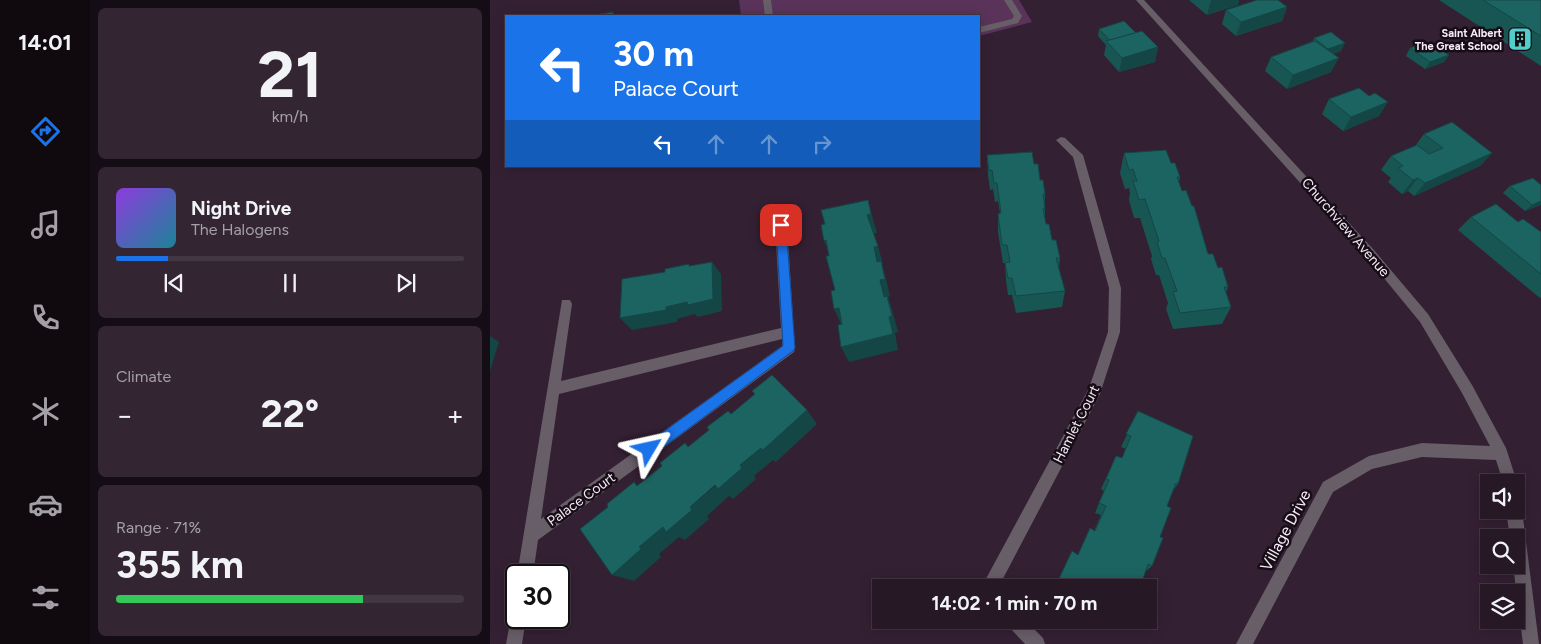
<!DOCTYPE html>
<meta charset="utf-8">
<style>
body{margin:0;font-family:Figtree,sans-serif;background:#332532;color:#f1f3f6;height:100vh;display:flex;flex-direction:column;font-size:19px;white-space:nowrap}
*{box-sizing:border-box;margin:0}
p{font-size:16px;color:#a4a0a7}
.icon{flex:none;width:28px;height:28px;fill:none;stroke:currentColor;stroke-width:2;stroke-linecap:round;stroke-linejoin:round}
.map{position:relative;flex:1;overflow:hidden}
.sheet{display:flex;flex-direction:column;gap:8px;padding:8px;background:#150d15;width:400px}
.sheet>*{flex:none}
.top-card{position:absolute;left:15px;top:15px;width:475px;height:152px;border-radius:0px;box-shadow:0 2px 12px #0003,0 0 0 1px #433743;background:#1a73e8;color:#fff;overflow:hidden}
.buttons{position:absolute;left:990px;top:474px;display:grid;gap:10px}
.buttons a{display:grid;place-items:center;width:45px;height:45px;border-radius:0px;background:#271826;box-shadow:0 2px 12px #0003,0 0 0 1px #433743;font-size:25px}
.speed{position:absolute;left:15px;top:564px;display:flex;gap:10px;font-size:25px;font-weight:700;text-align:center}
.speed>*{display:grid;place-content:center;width:65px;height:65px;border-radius:50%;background:#271826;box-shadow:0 2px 12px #0003,0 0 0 1px #433743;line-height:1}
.speed .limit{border:2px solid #111;border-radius:8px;background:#fff;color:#111}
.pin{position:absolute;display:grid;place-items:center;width:42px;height:42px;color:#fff;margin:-21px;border-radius:10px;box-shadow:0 2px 8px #0006}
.me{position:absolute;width:55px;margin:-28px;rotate:54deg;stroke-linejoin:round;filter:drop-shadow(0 0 4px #0008)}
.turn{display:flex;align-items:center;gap:18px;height:105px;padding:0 25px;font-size:22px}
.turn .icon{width:65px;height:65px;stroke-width:2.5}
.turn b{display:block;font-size:35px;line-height:42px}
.lanes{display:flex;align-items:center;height:48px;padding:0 25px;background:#0003;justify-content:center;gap:25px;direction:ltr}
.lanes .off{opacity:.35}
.big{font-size:38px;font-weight:700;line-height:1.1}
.sheet .tile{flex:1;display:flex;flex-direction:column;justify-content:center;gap:8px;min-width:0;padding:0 18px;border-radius:8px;background:#332532}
.sheet .dial{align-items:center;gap:0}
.dial b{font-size:65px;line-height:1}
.song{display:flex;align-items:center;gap:15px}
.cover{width:60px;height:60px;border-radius:8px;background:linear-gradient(135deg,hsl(270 70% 55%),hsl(190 70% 35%))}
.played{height:5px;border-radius:2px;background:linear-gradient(90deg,#1a73e8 15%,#433743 15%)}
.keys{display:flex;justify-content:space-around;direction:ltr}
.heat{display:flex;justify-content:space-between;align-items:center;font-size:28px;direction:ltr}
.charge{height:8px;border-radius:4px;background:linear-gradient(90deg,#34c759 71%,#433743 0)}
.trip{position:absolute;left:382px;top:579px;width:285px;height:50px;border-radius:0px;background:#271826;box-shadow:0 2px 12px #0003,0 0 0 1px #433743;font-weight:700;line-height:50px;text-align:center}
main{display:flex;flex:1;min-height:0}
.dock{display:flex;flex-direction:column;width:90px;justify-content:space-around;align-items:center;background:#100a0f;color:#a4a0a7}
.dock .icon{width:35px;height:35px}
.dock .selected{color:#1a73e8}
.dock b{font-size:22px;color:#f1f3f6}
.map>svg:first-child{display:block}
.green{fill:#5a335a}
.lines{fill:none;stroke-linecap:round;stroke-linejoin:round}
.minor{fill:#685e68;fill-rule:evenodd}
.wall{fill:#185654}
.shaded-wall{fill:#144645}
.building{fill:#1c6462;stroke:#144645}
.route{fill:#1a73e8;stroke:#114b97}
.labels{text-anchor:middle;stroke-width:5;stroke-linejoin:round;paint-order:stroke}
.far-poi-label{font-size:11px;font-weight:bold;fill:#f8eaf8;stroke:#160d16;text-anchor:end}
.street-label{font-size:14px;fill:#f8eaf8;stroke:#160d16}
.near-street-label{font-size:16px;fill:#f8eaf8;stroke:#160d16}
</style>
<main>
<nav class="dock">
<b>14:01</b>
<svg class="icon selected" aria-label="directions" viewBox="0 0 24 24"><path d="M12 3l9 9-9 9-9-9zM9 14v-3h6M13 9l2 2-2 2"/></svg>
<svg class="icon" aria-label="music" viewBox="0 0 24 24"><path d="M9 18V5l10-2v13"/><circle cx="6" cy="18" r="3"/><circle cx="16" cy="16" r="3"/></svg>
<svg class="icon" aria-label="phone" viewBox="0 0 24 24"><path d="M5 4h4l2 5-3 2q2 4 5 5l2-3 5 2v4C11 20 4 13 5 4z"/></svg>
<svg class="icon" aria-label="climate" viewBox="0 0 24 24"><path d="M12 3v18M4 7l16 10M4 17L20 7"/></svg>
<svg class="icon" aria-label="car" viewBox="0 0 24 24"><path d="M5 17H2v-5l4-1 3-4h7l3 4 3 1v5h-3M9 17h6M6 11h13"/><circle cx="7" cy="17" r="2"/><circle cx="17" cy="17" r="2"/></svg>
<svg class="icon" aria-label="filters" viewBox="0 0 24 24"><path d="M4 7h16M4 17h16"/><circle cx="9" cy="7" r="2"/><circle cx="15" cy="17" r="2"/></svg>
</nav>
<section class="sheet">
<div class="tile dial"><b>21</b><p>km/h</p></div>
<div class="tile">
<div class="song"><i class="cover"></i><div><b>Night Drive</b><p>The Halogens</p></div></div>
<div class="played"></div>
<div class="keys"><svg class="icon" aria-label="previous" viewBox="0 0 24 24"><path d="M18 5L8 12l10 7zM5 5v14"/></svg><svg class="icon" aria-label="pause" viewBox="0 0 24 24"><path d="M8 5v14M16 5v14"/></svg><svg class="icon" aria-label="next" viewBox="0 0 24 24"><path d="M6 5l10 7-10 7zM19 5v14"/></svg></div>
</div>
<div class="tile"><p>Climate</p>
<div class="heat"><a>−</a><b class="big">22°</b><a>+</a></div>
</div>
<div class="tile"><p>Range · 71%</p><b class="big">355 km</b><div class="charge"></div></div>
</section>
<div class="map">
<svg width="1051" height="644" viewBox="0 0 1051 644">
<rect width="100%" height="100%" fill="#342033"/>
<polygon class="green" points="249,0 529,0 542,22 489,36 489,16 251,16"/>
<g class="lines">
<g class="minor">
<polygon points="273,0 281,0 283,16 275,16"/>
<polygon points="514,0 522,0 532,16 528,23 489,33 489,27 522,19 524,16"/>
<polygon points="646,0 654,0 883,249 938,314 982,385 1016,448 1027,482 1026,485 1026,482 1013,482 1006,460 932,457 882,469 843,492 763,644 746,644 833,482 879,456 932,443 1000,446 972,393 930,322 875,255"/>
<polygon points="571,137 575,138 593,155 631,288 630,332 610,394 508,588 491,588 599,388 618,332 619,288 583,157 566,140"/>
<path d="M291 221 297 225 305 348 304 352 48 540 43 575H27L72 300H80L82 304 71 381 291 328 285 225ZM292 339V346L51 519 69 394Z"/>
<polygon points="1026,503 1029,505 1032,510 1049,644 1033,644 1023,565 1026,565 1026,538 1020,538 1016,510 1026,510"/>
<polygon points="26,610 26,618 36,618 32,644 16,644 22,612"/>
<polygon points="516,620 535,620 553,638 555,644 535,644 518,626"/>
</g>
</g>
<g class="wall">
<polygon points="699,0 749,0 748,5 717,15"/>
<polygon points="949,0 1051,0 1051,66"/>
<polygon points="797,7 792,21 746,36 732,24 736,10"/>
<polygon points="609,29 646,33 668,47 665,62 629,72 614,55 616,45 608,36"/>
<polygon points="824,38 851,51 843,54 841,72 797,89 775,71 781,57 823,41"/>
<polygon points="920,48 959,55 954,62 935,69 916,56"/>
<polygon points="879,96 889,116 853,131 832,114 839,99"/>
<polygon points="934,134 1002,153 990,166 924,196 918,191 912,194 898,182 901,178 891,170 901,156 925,146"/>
<polygon points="634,153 681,163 690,177 689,182 692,191 718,254 728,268 738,287 736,293 741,307 732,324 683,329 676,309 678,303 669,275 666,275 661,259 662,256 650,218 644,218 639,200 640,193 639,188 635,189 630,173"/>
<polygon points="497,155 544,164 555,194 555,218 556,224 570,258 569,268 575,291 572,307 526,313 522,295 518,295 516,280 515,263 518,263 513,263 508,232 508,214 510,213 508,201 505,202 503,189 500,190 498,175"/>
<polygon points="1051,185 1051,205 1035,211 1013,193 1020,186"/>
<polygon points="981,217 1028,222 1051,232 1051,297 1050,298 968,230"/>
<polygon points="648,411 688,484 682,492 677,506 662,566 655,572 650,588 565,588 582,551 588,555 604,531 611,515 605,513 614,491 611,489 626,456 632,458 636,449 631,447"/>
<polygon points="621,620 632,620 627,623"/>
</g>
<g class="shaded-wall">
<polygon points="721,0 749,0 748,5 717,15"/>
<polygon points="797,7 792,21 746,36 751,22"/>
<polygon points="855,43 851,51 835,56 838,49"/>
<polygon points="668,47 665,62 629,72 632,58"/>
<polygon points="959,55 954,62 935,69 940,62"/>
<polygon points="849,58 841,72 797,89 803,75"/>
<polygon points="898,102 889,116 853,131 861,117"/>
<polygon points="1002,153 990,166 924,196 935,183"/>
<polygon points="928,178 918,191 912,194 923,180"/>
<polygon points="378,200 383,219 387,233 383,233 377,215"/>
<polygon points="1051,201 1051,205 1035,211 1042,205"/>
<polygon points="336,240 342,259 334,241"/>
<polygon points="388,246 393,264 392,264 396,279 400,296 398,297 403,313 408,332 405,333 408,350 359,362 351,347 394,297 384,247"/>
<polygon points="222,262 231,274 232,311 208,317 205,314 187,319 187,322 142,330 130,318 176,307"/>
<polygon points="349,308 356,324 352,326 344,309"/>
<polygon points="0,336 9,342 0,371"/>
<polygon points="317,410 327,424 286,462 283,460 264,476 266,479 243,499 239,496 217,516 219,519 195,540 189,537 169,554 171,557 144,581 122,575 149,547 173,527 200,507 271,448"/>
</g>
<g class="building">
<polygon points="767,0 788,0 797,7 751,22 736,10"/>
<polygon points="993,0 1051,0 1051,36"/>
<polygon points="123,12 123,16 98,16"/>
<polygon points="634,21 646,33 620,40 609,29"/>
<polygon points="652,31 668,47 632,58 616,41"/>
<polygon points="841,32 855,43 838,49 824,38"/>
<polygon points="825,41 849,58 803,75 781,57"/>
<polygon points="939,42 959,55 940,62 920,48"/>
<polygon points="869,88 879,96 885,93 898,102 861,117 839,99"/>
<polygon points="962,122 1002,153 935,183 928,178 923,180 908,168 913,166 901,156 927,145 939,154 953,148 934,134"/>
<polygon points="676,150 681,163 685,163 690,177 687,177 692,191 696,190 702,206 704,206 718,254 723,254 728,268 732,267 738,287 734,287 741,307 690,313 683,292 687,291 675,258 672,258 667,242 669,241 655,199 649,200 643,181 647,181 643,169 639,170 634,153"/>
<polygon points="542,152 544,164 548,164 550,180 553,180 555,194 553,194 555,209 553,209 556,224 559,224 562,240 566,240 570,258 566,258 575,291 526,296 522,278 518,278 515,263 520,262 517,245 512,245 508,214 511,213 507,183 504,183 502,170 499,171 497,155"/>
<polygon points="1043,178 1051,185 1051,201 1042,205 1020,186"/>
<polygon points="378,200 381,214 377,215 388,246 384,247 387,262 391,261 395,279 390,280 394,297 397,296 402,316 399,317 403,334 351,347 348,325 352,324 349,308 344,309 341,291 345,290 336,256 339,256 336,240 334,241 331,225 335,224 331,210"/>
<polygon points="1006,204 1028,222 1033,219 1051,232 1051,274 981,217"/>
<polygon points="222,262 223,299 198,305 197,302 176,307 176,310 130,318 132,279 175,272 175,269 199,264 199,266"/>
<polygon points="282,375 317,410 273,450 271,448 250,465 252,468 228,489 225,485 200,507 202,510 176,532 173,527 149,547 151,549 122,575 90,529 118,507 117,504 144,482 147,486 172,466 170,463 195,443 198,447 219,430 217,427 238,411 241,414 265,394 262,391"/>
<polygon points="648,411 703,436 688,484 686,483 677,506 681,508 670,537 673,538 662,566 658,564 650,588 576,588 567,583 582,551 588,555 600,528 605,531 616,506 609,503 619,480 616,479 626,456 632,458 641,436 636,434"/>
</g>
<polygon class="route" points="291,221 296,225 305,348 303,351 164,454 159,456 155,454 153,449 155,445 293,346 286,225"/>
<defs>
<g id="building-square" transform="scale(1.25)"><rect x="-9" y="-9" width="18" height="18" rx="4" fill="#53cdc9" stroke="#160d16"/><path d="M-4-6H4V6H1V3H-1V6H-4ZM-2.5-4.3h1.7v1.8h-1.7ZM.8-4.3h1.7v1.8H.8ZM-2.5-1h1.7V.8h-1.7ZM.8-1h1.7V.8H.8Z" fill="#111"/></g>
</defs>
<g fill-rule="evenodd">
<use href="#building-square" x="1030" y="39"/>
</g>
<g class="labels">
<g class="far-poi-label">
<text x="1012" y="37">Saint Albert<tspan x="1012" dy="13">The Great School</tspan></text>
</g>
<g class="street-label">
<text transform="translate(856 227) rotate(49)" y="5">Churchview Avenue</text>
<text transform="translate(586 424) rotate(-63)" y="5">Hamlet Court</text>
<text transform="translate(91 499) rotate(-36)" y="5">Palace Court</text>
</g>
<g class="near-street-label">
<text transform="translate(795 530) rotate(-62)" y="6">Village Drive</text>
</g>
</g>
</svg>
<div class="buttons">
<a><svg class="icon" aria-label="sound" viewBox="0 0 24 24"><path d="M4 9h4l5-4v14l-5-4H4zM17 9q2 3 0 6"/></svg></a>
<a><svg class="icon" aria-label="search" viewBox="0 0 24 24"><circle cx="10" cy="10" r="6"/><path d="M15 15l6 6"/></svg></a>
<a><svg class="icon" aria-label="layers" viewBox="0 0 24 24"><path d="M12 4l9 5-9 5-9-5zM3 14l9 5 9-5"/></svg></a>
</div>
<div class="speed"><div class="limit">30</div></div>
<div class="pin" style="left:291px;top:225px;background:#d93025"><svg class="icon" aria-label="arrive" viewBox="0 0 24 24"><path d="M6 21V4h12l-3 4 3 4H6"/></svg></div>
<svg class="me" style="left:159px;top:449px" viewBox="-20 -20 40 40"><path d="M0-17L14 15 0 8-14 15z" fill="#1a73e8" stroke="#fff" stroke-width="4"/></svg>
<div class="trip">14:02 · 1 min · 70 m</div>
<div class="top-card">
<div class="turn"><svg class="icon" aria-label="left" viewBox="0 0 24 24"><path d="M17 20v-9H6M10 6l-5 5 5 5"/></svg><div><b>30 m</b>Palace Court</div></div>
<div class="lanes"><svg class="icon" aria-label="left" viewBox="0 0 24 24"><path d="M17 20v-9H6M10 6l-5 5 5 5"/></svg><svg class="icon off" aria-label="ahead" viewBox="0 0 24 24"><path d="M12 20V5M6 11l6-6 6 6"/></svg><svg class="icon off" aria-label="ahead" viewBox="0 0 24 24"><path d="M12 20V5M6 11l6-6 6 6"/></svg><svg class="icon off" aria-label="right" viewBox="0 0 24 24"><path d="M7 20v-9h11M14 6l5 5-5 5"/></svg></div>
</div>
</div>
</main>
